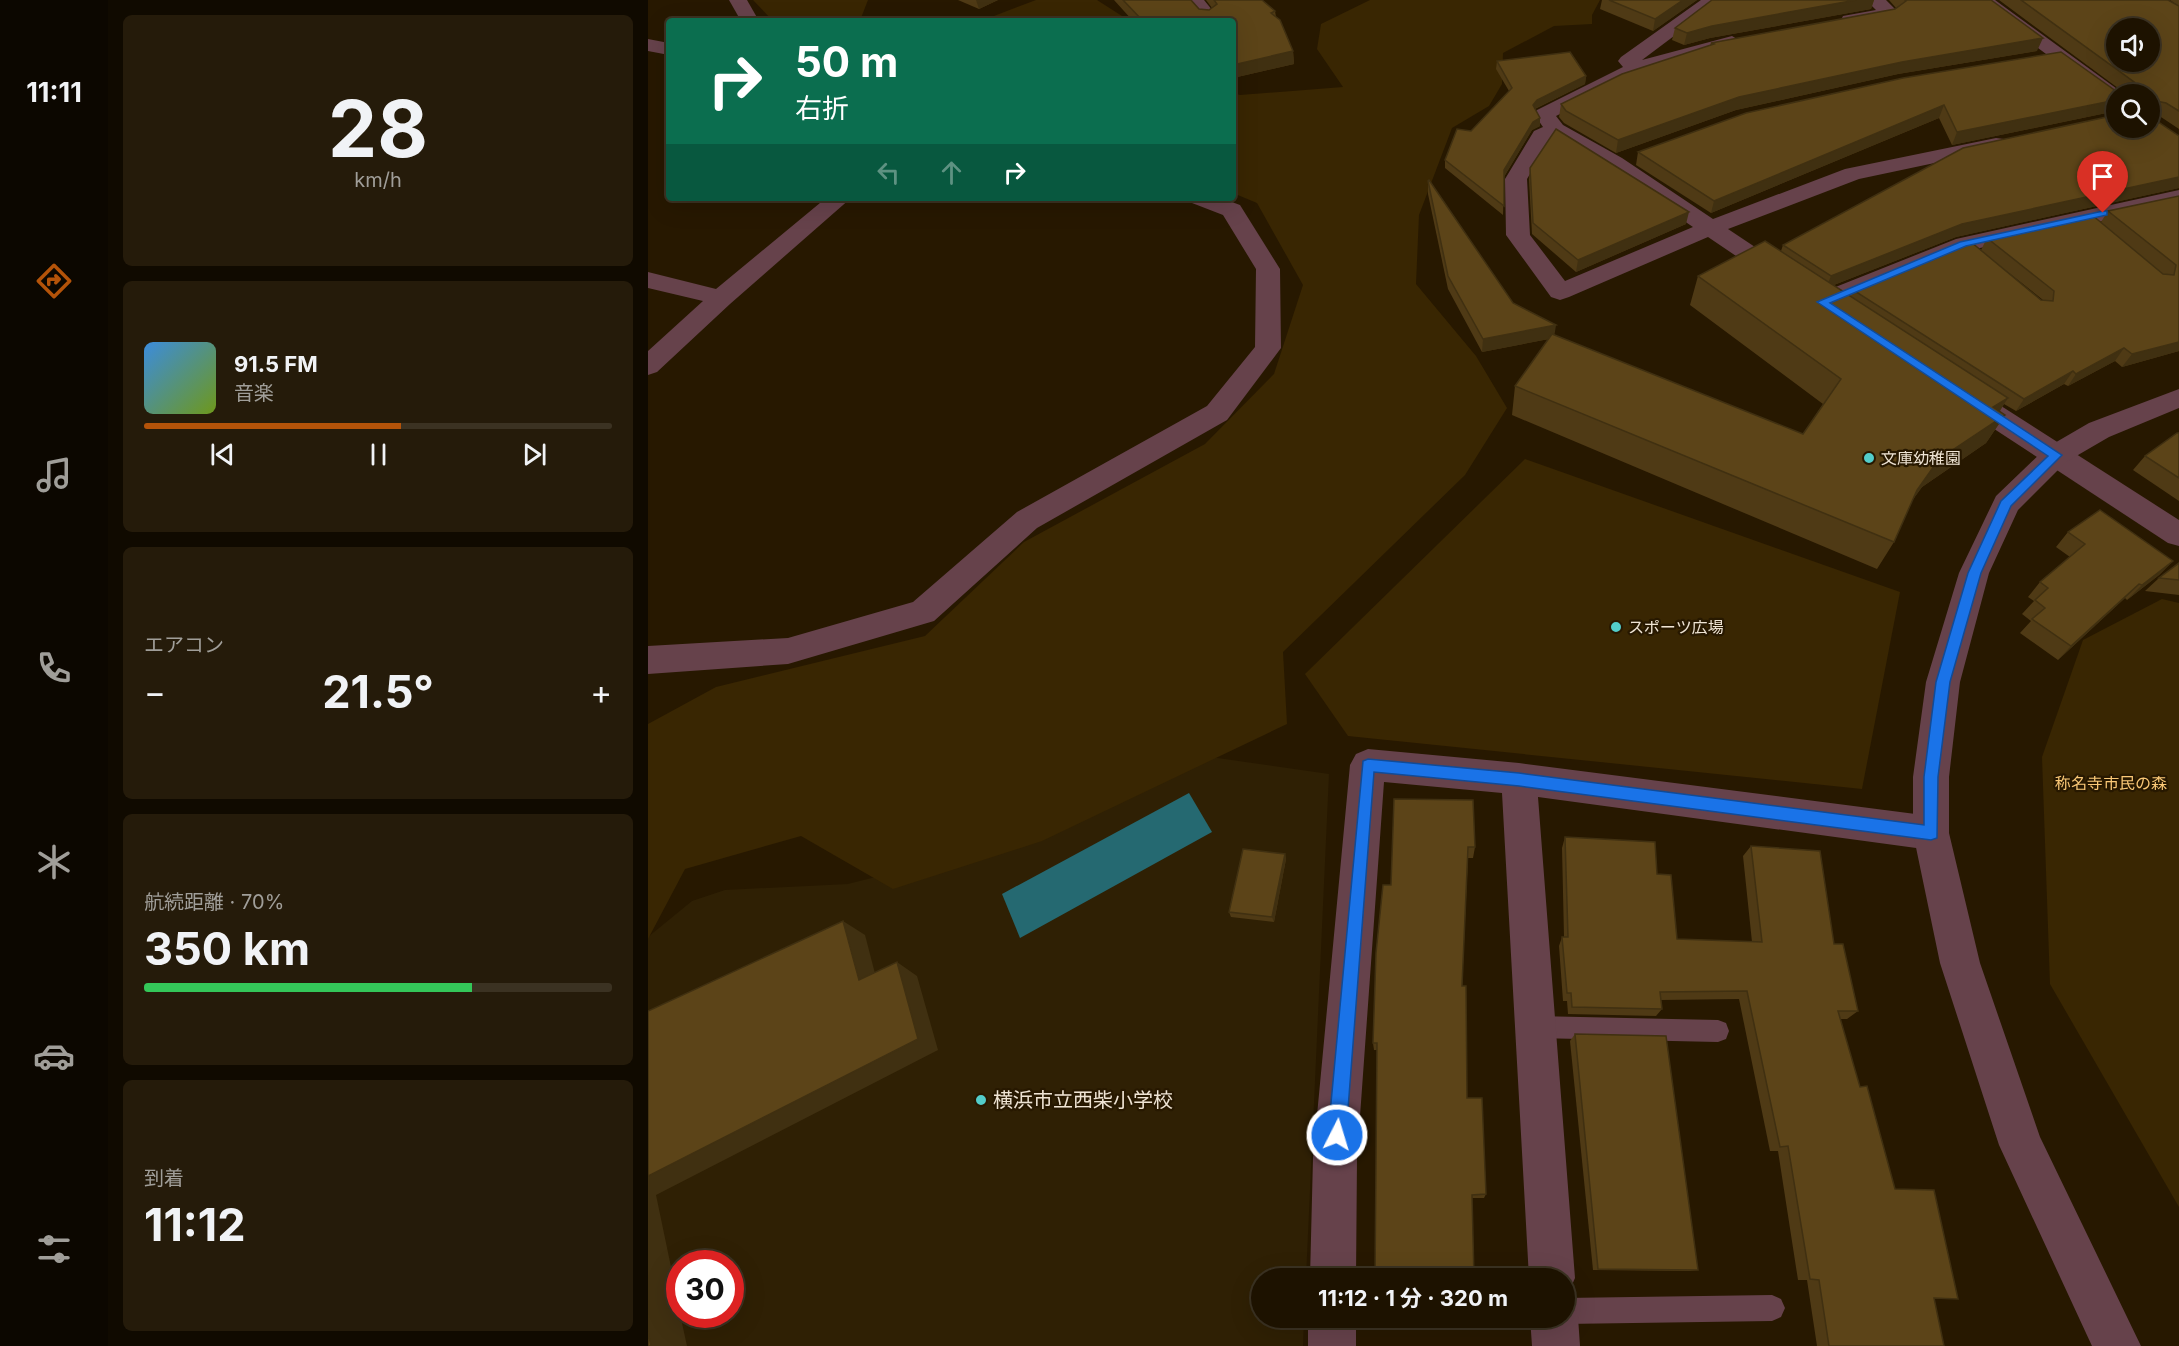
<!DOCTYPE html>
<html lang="ja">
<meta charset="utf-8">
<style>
body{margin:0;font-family:Inter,"Noto Sans JP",sans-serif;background:#251b0a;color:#f1f3f6;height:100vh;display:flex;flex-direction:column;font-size:22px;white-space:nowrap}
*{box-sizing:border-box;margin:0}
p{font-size:20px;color:#a09e99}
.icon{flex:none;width:33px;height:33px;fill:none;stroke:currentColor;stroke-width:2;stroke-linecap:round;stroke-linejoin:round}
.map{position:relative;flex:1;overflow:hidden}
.side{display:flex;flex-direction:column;gap:15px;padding:15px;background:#100a00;width:540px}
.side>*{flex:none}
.hud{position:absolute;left:18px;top:18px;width:570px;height:183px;border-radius:6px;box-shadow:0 6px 24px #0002,0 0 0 2px #3b3222;background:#0b6e4f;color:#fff;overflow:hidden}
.tools{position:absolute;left:1458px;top:18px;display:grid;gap:12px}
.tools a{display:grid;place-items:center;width:54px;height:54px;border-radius:50%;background:#1d1200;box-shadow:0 6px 24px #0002,0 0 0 2px #3b3222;font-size:30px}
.speed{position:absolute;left:18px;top:1250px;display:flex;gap:12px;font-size:30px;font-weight:700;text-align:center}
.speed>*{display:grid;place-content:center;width:78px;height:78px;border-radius:50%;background:#1d1200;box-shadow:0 6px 24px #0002,0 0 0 2px #3b3222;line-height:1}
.speed .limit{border:9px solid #d22;background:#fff;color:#111}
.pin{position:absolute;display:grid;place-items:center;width:51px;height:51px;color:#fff;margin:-62px -26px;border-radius:50% 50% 50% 0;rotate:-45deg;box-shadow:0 0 6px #0007}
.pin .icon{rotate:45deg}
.me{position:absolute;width:66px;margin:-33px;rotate:5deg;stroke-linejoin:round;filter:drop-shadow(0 0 4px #0008)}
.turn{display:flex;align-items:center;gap:21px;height:126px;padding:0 30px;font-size:27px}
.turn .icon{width:78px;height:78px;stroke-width:2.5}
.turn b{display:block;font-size:42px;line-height:51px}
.lanes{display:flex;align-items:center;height:57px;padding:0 30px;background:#0003;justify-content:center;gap:30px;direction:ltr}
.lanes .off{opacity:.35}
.big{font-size:45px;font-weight:700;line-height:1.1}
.side .card{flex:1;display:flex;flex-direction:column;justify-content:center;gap:9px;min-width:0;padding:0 21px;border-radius:9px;background:#251b0a}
.side .dial{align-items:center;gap:0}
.dial b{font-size:78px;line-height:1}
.song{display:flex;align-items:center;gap:18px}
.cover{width:72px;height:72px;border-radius:9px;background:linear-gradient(135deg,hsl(210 70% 55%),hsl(80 70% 35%))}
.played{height:6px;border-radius:3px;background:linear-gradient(90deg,#b45309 55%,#3b3222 55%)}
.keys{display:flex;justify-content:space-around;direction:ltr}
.heat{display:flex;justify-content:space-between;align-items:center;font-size:33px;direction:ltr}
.charge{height:9px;border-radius:4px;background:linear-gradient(90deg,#34c759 70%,#3b3222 0)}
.trip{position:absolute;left:603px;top:1268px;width:324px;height:60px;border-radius:30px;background:#1d1200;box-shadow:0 6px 24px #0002,0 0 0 2px #3b3222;font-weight:700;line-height:60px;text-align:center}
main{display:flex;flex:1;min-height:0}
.tab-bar{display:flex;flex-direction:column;width:108px;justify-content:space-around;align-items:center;background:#0c0700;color:#a09e99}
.tab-bar .icon{width:42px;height:42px}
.tab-bar .on{color:#b45309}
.tab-bar b{font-size:27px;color:#f1f3f6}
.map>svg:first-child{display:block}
.built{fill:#2f2004;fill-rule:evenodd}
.green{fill:#392602}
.water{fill:#256971}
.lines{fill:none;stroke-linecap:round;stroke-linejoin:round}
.service{fill:#66424b;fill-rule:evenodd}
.minor{fill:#66424b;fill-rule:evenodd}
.tertiary{fill:#66424b;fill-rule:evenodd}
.wall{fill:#4f3a15;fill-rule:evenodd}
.shaded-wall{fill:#403011}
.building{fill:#5c4418;stroke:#403011;stroke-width:1.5;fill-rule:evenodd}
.route{fill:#1a73e8;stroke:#114b97;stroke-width:1.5}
.poi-dot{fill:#53cdca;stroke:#271800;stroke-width:2}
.labels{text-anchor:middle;stroke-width:4.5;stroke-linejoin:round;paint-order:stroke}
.poi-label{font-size:16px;fill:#efe4d4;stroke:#271800;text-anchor:start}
.park-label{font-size:16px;fill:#fac876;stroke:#271800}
.near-poi-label{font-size:20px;fill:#efe4d4;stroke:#271800;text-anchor:start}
</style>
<main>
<nav class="tab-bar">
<b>11:11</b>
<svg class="icon on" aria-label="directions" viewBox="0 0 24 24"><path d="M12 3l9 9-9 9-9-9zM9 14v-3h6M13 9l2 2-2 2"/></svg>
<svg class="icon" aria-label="music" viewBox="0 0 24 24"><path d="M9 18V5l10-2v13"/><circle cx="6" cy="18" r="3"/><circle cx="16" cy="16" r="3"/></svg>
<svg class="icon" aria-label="phone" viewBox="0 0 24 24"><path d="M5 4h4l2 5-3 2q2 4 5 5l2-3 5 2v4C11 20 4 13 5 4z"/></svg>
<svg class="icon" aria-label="climate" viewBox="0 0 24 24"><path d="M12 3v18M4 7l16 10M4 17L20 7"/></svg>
<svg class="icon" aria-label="car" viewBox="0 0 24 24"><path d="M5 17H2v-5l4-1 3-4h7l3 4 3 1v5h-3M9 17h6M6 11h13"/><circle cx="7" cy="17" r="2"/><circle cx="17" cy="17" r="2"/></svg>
<svg class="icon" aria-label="filters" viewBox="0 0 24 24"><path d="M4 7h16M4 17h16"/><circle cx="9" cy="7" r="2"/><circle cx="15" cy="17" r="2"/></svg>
</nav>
<section class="side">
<div class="card dial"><b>28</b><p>km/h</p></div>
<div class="card">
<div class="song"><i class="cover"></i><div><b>91.5 FM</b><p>音楽</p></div></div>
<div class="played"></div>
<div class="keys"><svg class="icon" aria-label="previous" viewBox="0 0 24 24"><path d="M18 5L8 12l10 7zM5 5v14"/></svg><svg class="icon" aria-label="pause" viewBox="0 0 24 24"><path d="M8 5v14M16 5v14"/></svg><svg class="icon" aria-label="next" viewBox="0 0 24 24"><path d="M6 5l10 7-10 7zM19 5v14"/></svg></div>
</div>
<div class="card"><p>エアコン</p>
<div class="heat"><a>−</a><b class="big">21.5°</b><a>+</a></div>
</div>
<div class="card"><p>航続距離 · 70%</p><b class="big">350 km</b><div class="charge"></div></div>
<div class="card"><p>到着</p><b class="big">11:12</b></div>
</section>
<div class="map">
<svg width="1531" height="1346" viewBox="0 0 1531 1346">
<rect width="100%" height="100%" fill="#271800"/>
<path class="built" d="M514 750 681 774 658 1278H614V1317H656L655 1346H0V937L44 901 77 890 200 884 332 851ZM32 1263H82V1314H32Z"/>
<g class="green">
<polygon points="105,0 220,0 213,18 262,21 125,21"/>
<polygon points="388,0 449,0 474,16 473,21 304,21 346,16"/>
<polygon points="722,0 952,0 944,15 944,24 906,26 855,53 854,84 841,106 804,128 771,215 768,284 828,356 859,408 817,475 635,652 639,724 394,841 245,889 153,836 37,869 0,939 0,724 68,687 277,636 376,542 557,444 626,374 655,285 609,203 585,193 585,93 592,95 695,87 669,49 673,24"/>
<polygon points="877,459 1252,592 1214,789 700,736 657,674"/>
<polygon points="1514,599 1531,603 1531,1207 1402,984 1394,757 1435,640"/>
</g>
<polygon class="water" points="541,793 564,832 372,938 354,894"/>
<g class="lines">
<g class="service">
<polygon points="887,1016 1070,1020 1078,1023 1081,1031 1078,1039 1070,1042 887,1038 879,1035 876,1027 879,1019"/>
<polygon points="1124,1295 1133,1299 1137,1308 1133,1317 1124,1321 916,1324 906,1317 916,1317 916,1298"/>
</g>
<g class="minor">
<polygon points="81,0 99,0 111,21 93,21"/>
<polygon points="537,0 556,0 569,16 562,21 553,20"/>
<path d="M1053 0H1074L994 60 1084 36 1094 42 1091 46 997 71 908 116 915 125 974 158 1065 219 1197 169 1348 138 1356 139 1359 144 1356 149 1348 150 1211 179 1080 229 1143 271 1146 276 1143 281 1134 283 1125 281 1060 237 921 297 912 300 903 297 858 235 857 179 886 131 895 127 886 114 889 110 975 67 970 61 973 57ZM907 138 958 168 1045 227 917 281 882 235 879 179 902 140Z"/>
<path d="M1218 0H1238L1251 13C1246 21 1205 26 1195 24L1193 20 1195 16 1228 10Z"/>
<polygon points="1326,0 1347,0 1476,94 1468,94 1468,103 1461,101"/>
<polygon points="0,39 21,43 21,55 0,51"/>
<polygon points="1531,190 1531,204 1323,250 1183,308 1174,310 1165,308 1162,302 1165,296 1308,239"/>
<polygon points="178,198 203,198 82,304 9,372 0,375 0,351 55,301 0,288 0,272 68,289"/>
<polygon points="541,198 573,198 592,205 632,269 633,348 579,420 389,528 286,621 140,664 0,674 0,646 140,638 265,602 369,512 559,406 607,347 608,269 575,215 544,203"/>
<polygon points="1315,386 1325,388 1531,520 1531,546 1520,543 1305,402 1302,395 1305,388"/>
<polygon points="720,749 871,763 1283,816 1296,821 1301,833 1296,845 1283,850 890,797 927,1278 920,1294 916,1296 916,1278 881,1278 854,793 736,782 709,1158 708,1278 662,1278 665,1158 702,765 708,754"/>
<polygon points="916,1298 923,1300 930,1317 932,1346 884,1346 882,1317 916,1317"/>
<rect x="660" y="1317" width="48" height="29"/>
</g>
<polygon class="tertiary" points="1531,389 1531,408 1461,437 1418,462 1370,510 1341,573 1312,682 1301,777 1301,833 1332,963 1392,1137 1493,1346 1444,1346 1351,1145 1292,963 1265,833 1265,777 1278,682 1311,573 1348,496 1398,448 1441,423"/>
</g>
<g class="wall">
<polygon points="310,0 350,0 331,9"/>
<polygon points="466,0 543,0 551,9 561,10 564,8 558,0 614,0 627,11 628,17 645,51 646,64 585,78 585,21 485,21"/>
<polygon points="954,0 1049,0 1005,31 952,9"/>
<polygon points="1064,0 1226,0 1223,9 1062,38 1036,45 1024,40 1027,28"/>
<polygon points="1241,0 1343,0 1389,51 1250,74 1088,110 968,153 916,123 911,117 913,104 1062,45 1063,43 1247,9 1248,8"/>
<path d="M1351 0H1520L1529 5 1522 0H1531V129L1510 115 1507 114 1504 118 1531 136V188L1308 237 1186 285 1203 296 1205 290 1333 250 1339 238 1453 222 1460 211 1531 196V351L1474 367 1467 361 1420 386 1416 384 1368 411 1356 404 1352 411 1357 415 1338 443 1274 487 1265 499 1246 542 1229 569 864 415 867 386 901 339 834 352 800 289 780 194V181L865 303 907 336 1155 434 1175 404 1042 305 1050 276 1133 251 1135 245 1468 128 1502 94H1468V112V111L1304 145 1291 118 1063 213 988 165 990 152 1098 113 1468 91 1473 92 1474 91ZM1356 269 1395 300H1393Z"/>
<polygon points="849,61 938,76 937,84 887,109 892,118 892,126 884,130 856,177 855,215 797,168 797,160 823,131 861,91 848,69"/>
<polygon points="882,168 1038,224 928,272 884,234 881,180"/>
<polygon points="1531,433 1531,501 1485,470 1497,456"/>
<polygon points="1420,532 1525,561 1511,575 1479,600 1477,598 1410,660 1372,633 1383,621 1374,614 1386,601 1380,597 1392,582 1422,557 1408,547"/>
<polygon points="1531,563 1531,595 1497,591 1511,578"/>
<polygon points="825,800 827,847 825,858 820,858 814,986 819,1098 838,1194 836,1198 824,1198 729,1050 726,1050 725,1043 743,885"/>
<polygon points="917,837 1009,874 1029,939 1104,942 1095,856 1103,846 1186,944 1210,1011 1199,1019 1192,1019 1212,1087 1247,1189 1310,1299 1286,1299 1296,1346 1169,1346 1159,1280 1150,1280 1130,1151 1122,1151 1091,999 1013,1000 1014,1009 1008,1016 920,1014 919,1001 915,1001 911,946 914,937 916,937 914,848"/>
<polygon points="637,854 638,859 626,922 583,917 581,912"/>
<polygon points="927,1034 1050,1270 1042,1271 945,1270 922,1041"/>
</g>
<g class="shaded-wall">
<polygon points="328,0 350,0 331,9"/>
<polygon points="1035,0 1049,0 1005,31 1007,19"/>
<polygon points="1208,0 1226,0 1223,9 1062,38 1036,45 1039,33 1064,26"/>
<polygon points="1395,38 1389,51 1250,74 1088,110 968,153 970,140 1091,97 1254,62"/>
<polygon points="645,51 646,64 585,78 585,65"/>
<polygon points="938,76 937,84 888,108 884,113 885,105 889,100"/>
<polygon points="1468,100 1468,111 1304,145 1309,132"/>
<polygon points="1296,105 1291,118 1063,213 1066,201"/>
<polygon points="892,118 892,126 884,130 855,178 856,170 885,122"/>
<polygon points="1531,177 1531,188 1308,237 1178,288 1183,276 1314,224"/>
<polygon points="1041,212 1038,224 928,272 930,260"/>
<polygon points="908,325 906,338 834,352 835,339"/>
<polygon points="1531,342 1531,351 1474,367 1484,354"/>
<polygon points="1476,348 1467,361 1420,386 1428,374"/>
<polygon points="1425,371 1416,384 1368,411 1376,399"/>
<polygon points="1360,398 1343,424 1357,415 1338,443 1274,487 1252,518 1269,490 1291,459 1345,407"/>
<polygon points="1525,561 1511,575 1479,600 1494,585"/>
<polygon points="1491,584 1477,598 1410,660 1423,646"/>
<polygon points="637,854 638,859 626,922 624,917"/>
<polygon points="195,921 217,935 232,993 211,980"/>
<polygon points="249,962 269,976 290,1050 8,1195 32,1310 32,1314 39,1346 3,1346 0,1331 0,1176"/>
</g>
<g class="building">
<polygon points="475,0 543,0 551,9 561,10 569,4 566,0 614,0 627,11 623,13 632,20 645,51 585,65 585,21 495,21"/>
<polygon points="961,0 1035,0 1007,19"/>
<polygon points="1064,0 1208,0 1064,26 1039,33 1027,28"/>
<polygon points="1257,0 1343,0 1395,38 1254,62 1091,97 970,140 918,111 913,104 974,74 1066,44 1063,43 1247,9 1258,1"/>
<path d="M1373 0H1520L1531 6V111L1518 103 1508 101 1507 113 1503 114V117L1531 136V177L1314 224 1183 276 1135 245 1315 148 1468 115V128H1502V94H1468V100L1309 132 1296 105 1066 201 990 152 1098 113 1255 78 1413 52 1468 91 1477 92V84L1486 82ZM1468 28H1502V62H1468Z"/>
<polygon points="922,52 938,76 889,100 885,105 892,118 885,122 856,170 856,206 797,160 809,129 823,131 864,88 849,61"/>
<polygon points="908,129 1041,212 930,260 885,223 882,168"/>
<polygon points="781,180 865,303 908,325 835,339 800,276 780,181"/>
<polygon points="1531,196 1531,342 1484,354 1476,348 1428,374 1425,371 1376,399 1205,290 1323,242 1393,300 1405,301 1406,291 1339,238 1444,215 1515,274 1526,275 1528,265 1460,211"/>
<polygon points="1117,241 1360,398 1345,407 1357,415 1291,459 1269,490 1246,542 867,386 904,334 1155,434 1193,379 1050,276"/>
<polygon points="1529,433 1531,433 1531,478 1497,456"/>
<polygon points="1452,510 1525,561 1494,585 1491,584 1423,646 1384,619 1397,608 1387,600 1400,588 1392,582 1437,544 1420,532"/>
<polygon points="1531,563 1531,580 1511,578"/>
<polygon points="746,799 825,800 827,847 820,847 814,986 818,986 819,1098 834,1098 838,1194 824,1195 826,1278 727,1278 729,1043 725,1043 728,953 735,885 743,885"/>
<polygon points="917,837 1007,842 1009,874 1023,875 1029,939 1114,942 1103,846 1172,851 1186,944 1195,944 1210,1011 1190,1011 1212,1087 1219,1086 1247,1189 1286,1190 1310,1299 1286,1298 1296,1346 1181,1346 1171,1280 1162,1279 1140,1146 1132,1147 1099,991 1012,992 1014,1009 924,1007 923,993 919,993 914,937 920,937"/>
<polygon points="595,849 637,854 624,917 581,912"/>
<polygon points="195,921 211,980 249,962 270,1039 0,1176 0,1011"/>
<polygon points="927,1034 1018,1036 1050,1270 950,1269"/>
<polygon points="0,1331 3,1346 0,1346"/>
</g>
<polygon class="route" points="1455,211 1459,211 1459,215 1318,246 1182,303 1414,455 1363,506 1333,573 1302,682 1290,777 1289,838 1283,840 871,786 726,772 698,1135 695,1142 689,1144 683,1142 680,1135 715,761 720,759 871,773 1276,825 1276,777 1288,682 1320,573 1353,501 1400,456 1169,302 1312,242"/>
<g class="poi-dot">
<circle cx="1221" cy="458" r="6"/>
<circle cx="968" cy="627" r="6"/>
<circle cx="333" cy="1100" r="6"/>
</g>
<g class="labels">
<g class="poi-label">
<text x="1233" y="464">文庫幼稚園</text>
<text x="980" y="633">スポーツ広場</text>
</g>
<g class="park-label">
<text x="1463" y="789">称名寺市民の森</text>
</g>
<g class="near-poi-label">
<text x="345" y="1107">横浜市立西柴小学校</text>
</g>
</g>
</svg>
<div class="tools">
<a><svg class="icon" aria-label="sound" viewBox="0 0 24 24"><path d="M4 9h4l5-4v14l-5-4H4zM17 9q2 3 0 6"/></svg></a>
<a><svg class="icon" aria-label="search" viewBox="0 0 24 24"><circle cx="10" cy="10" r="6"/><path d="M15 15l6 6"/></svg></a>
</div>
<div class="speed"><div class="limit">30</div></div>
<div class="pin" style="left:1455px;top:213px;background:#d93025"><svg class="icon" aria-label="arrive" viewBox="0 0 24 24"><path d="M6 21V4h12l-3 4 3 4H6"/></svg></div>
<svg class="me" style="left:689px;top:1135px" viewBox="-20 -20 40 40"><circle r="17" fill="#1a73e8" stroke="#fff" stroke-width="3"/><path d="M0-11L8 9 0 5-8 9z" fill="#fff"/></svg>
<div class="trip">11:12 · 1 分 · 320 m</div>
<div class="hud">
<div class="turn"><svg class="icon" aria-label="right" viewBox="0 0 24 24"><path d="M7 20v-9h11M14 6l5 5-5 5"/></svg><div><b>50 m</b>右折</div></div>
<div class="lanes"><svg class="icon off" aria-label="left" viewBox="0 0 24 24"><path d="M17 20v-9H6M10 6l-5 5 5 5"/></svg><svg class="icon off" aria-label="ahead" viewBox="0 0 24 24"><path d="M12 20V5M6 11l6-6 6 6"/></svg><svg class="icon" aria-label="right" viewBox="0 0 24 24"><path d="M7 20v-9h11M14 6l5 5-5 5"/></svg></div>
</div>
</div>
</main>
